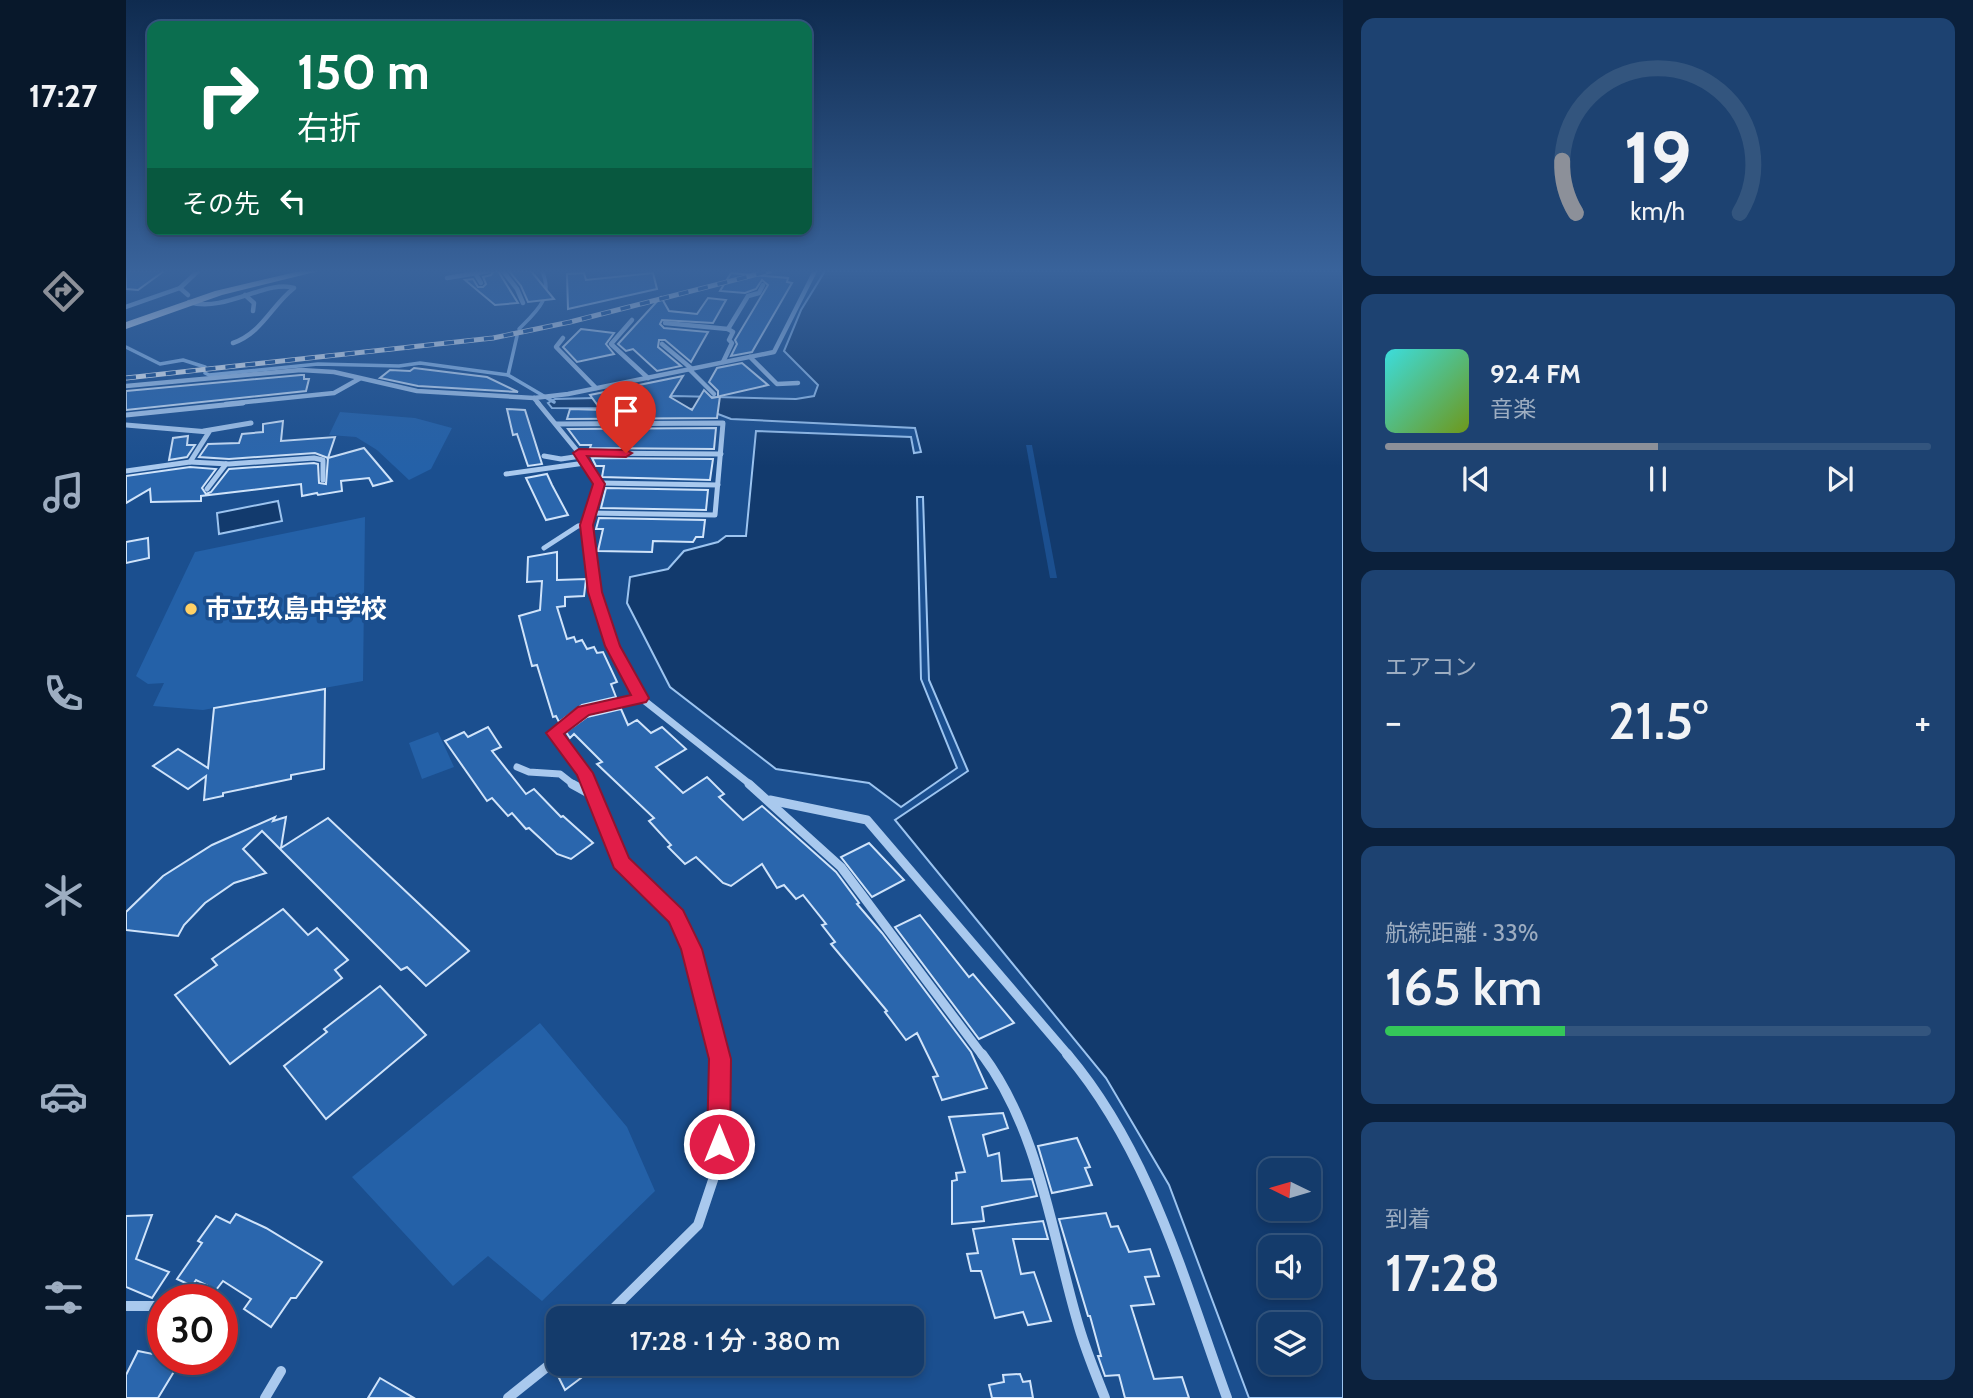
<!DOCTYPE html>
<html lang="ja">
<meta charset="utf-8">
<style>
body{margin:0;font-family:Cabin,"Noto Sans JP",sans-serif;background:#1d4271;color:#f1f3f6;height:100vh;display:flex;flex-direction:column;font-size:26px;white-space:nowrap}
*{box-sizing:border-box;margin:0}
p{font-size:23px;color:#9dadc1}
.icon{flex:none;width:38px;height:38px;fill:none;stroke:currentColor;stroke-width:2;stroke-linecap:round;stroke-linejoin:round}
.map{position:relative;flex:1;overflow:hidden}
.details{display:flex;flex-direction:column;gap:18px;padding:18px;background:#0b203b;width:630px}
.details>*{flex:none}
.banner{position:absolute;left:21px;top:21px;width:665px;height:214px;border-radius:14px;box-shadow:0 4px 10px #0003,0 0 0 2px #33557e;background:#0b6e4f;color:#fff;overflow:hidden}
.needle{width:46px;rotate:275deg}
.buttons{position:absolute;left:1132px;top:1158px;display:grid;gap:14px}
.buttons a{display:grid;place-items:center;width:63px;height:63px;border-radius:14px;background:#143b6b;box-shadow:0 4px 10px #0003,0 0 0 2px #33557e;font-size:35px}
.speed{position:absolute;left:21px;top:1284px;display:flex;gap:14px;font-size:35px;font-weight:700;text-align:center}
.speed>*{display:grid;place-content:center;width:91px;height:91px;border-radius:50%;background:#143b6b;box-shadow:0 4px 10px #0003,0 0 0 2px #33557e;line-height:1}
.speed .limit{border:10px solid #d22;background:#fff;color:#111}
.pin{position:absolute;display:grid;place-items:center;width:60px;height:60px;color:#fff;margin:-72px -30px;border-radius:50% 50% 50% 0;rotate:-45deg;box-shadow:0 0 7px #0007}
.pin .icon{rotate:45deg}
.me{position:absolute;width:77px;margin:-38px;rotate:0deg;stroke-linejoin:round;filter:drop-shadow(0 0 5px #0008)}
.turn{display:flex;align-items:center;gap:24px;height:147px;padding:0 35px;font-size:32px}
.turn .icon{width:91px;height:91px;stroke-width:2.5}
.turn b{display:block;font-size:49px;line-height:60px}
.then{display:flex;align-items:center;height:66px;padding:0 35px;background:#0003;gap:14px;font-size:26px}
.big{font-size:52px;font-weight:600;line-height:1.1}
.details .tile{flex:1;display:flex;flex-direction:column;justify-content:center;gap:10px;min-width:0;padding:0 24px;border-radius:14px;background:#1d4271}
.details .dial{align-items:center;gap:0}
.dial svg{height:182px;overflow:visible;fill:none;stroke:#33557e;stroke-width:7;stroke-linecap:round;text-anchor:middle}
.dial text{fill:#f1f3f6;stroke:none}
.song{display:flex;align-items:center;gap:21px}
.cover{width:84px;height:84px;border-radius:10px;background:linear-gradient(135deg,hsl(180 70% 55%),hsl(80 70% 35%))}
.played{height:7px;border-radius:4px;background:linear-gradient(90deg,#8c9099 50%,#33557e 50%)}
.keys{display:flex;justify-content:space-around;direction:ltr}
.heat{display:flex;justify-content:space-between;align-items:center;font-size:38px;direction:ltr}
.charge{height:10px;border-radius:5px;background:linear-gradient(90deg,#34c759 33%,#33557e 0)}
.trip{position:absolute;left:420px;top:1306px;width:378px;height:70px;border-radius:14px;background:#143b6b;box-shadow:0 4px 10px #0003,0 0 0 2px #33557e;font-weight:600;line-height:70px;text-align:center}
main{display:flex;flex:1;min-height:0}
.dock{display:flex;flex-direction:column;width:126px;justify-content:space-around;align-items:center;background:#08182b;color:#9dadc1}
.dock .icon{width:49px;height:49px}
.dock .active{color:#8c9099}
.dock b{font-size:32px;color:#f1f3f6}
.map>svg:first-child{display:block}
.green{fill:#2461a8}
.water{fill:#123a6d;stroke:#9cc4f0;stroke-width:2;fill-rule:evenodd}
.pier{fill:#1b4f8f}
.lines{fill:none;stroke-linecap:round;stroke-linejoin:round}
.stream{stroke:#9cc4f0;stroke-width:3.5}
.building{fill:#2a66ad;stroke:#cfe3fa;stroke-width:2}
.minor-far4{stroke:#a9c9ee;stroke-width:4.5}
.minor-far3{stroke:#a9c9ee;stroke-width:5}
.minor-far2{stroke:#a9c9ee;stroke-width:7}
.minor-far1{stroke:#a9c9ee;stroke-width:9}
.minor{stroke:#a9c9ee;stroke-width:10}
.trunk{fill:#f8faff;fill-rule:evenodd}
.rail-casing{stroke:#fff;stroke-width:5}
.rail{stroke:#1b4f8f;stroke-width:3.5;stroke-dasharray:10;stroke-linecap:butt}
.route{fill:#e11d48;stroke:#92132f;stroke-width:2}
.poi-dot{fill:#ffd166;stroke:#1b4f8f;stroke-width:2.5}
.labels{text-anchor:middle;stroke-width:7;stroke-linejoin:round;paint-order:stroke}
.poi-label{font-size:26px;font-weight:bold;fill:#fff;stroke:#1b4f8f;text-anchor:start}
</style>
<main>
<nav class="dock">
<b>17:27</b>
<svg class="icon active" aria-label="directions" viewBox="0 0 24 24"><path d="M12 3l9 9-9 9-9-9zM9 14v-3h6M13 9l2 2-2 2"/></svg>
<svg class="icon" aria-label="music" viewBox="0 0 24 24"><path d="M9 18V5l10-2v13"/><circle cx="6" cy="18" r="3"/><circle cx="16" cy="16" r="3"/></svg>
<svg class="icon" aria-label="phone" viewBox="0 0 24 24"><path d="M5 4h4l2 5-3 2q2 4 5 5l2-3 5 2v4C11 20 4 13 5 4z"/></svg>
<svg class="icon" aria-label="climate" viewBox="0 0 24 24"><path d="M12 3v18M4 7l16 10M4 17L20 7"/></svg>
<svg class="icon" aria-label="car" viewBox="0 0 24 24"><path d="M5 17H2v-5l4-1 3-4h7l3 4 3 1v5h-3M9 17h6M6 11h13"/><circle cx="7" cy="17" r="2"/><circle cx="17" cy="17" r="2"/></svg>
<svg class="icon" aria-label="filters" viewBox="0 0 24 24"><path d="M4 7h16M4 17h16"/><circle cx="9" cy="7" r="2"/><circle cx="15" cy="17" r="2"/></svg>
</nav>
<div class="map">
<svg width="1217" height="1398" viewBox="0 0 1217 1398">
<rect width="100%" height="100%" fill="#1b4f8f"/>
<g class="green">
<polygon points="214,412 289,418 326,428 305,469 283,480 251,450 230,437 203,435"/>
<polygon points="239,517 237,681 77,710 27,706 38,683 22,684 10,676 69,552"/>
<polygon points="312,732 328,767 296,779 283,743"/>
<polygon points="414,1023 501,1127 529,1191 416,1301 362,1256 327,1286 226,1177"/>
</g>
<g class="water">
<path d="M699 271H1217V1398H1123L1043 1185 980 1078 769 820 842 771 803 680 797 497H791L795 679 831 768 775 807 743 783 650 769 544 687 501 603 504 577 542 569 558 551 592 542 600 536H620L630 431 785 437 788 453 795 452 789 428 605 419 579 409 426 408 422 403 429 399 549 396 670 399 688 396 692 385 658 351 675 310ZM1144 1171H1183V1209H1144ZM1144 1248H1183V1286H1144ZM1144 1325H1183V1363H1144Z"/>
<polygon points="152,501 156,521 93,534 91,513"/>
</g>
<polygon class="pier" points="900,445 906,445 931,578 924,578"/>
<g class="lines">
<g class="stream">
<path d="M393 329C411 311 428 297 416 271"/>
<polyline points="0,347 34,364 57,360 79,367"/>
<polyline points="79,373 83,375 192,364 273,366 294,363 382,375 428,402"/>
<polyline points="382,375 391,336"/>
</g>
</g>
<g class="building">
<polygon points="0,271 38,271 12,290 0,289"/>
<polygon points="368,271 372,271 392,303 369,305 339,280 347,279 352,287 357,287 360,284 357,277 365,275"/>
<polygon points="383,271 405,271 428,299 402,302 395,286"/>
<polygon points="458,273 460,280 527,273 531,289 442,309 441,274"/>
<polygon points="605,273 662,278 661,282 666,283 626,352 605,356 611,344 609,340 642,285 636,280 630,289 619,293 594,291"/>
<polygon points="535,297 543,311 571,314 582,298 600,300 587,323 536,320 534,324 538,328 582,332 565,362 539,340 533,340 532,347 555,366 531,371 507,349 500,351 492,344"/>
<polygon points="455,329 488,333 480,344 488,354 451,362 437,347"/>
<polygon points="616,363 642,385 594,396 591,418 441,419 444,409 475,410 464,395 557,376 544,397 566,410 578,390 586,398 592,397 592,391 583,382 591,368"/>
<polygon points="288,368 361,377 392,392 292,386 254,378 264,370 284,371"/>
<polygon points="175,375 178,375 178,379 183,379 180,391 0,410 0,391"/>
<polygon points="381,409 399,410 416,464 402,466 391,434 387,435"/>
<polygon points="157,421 155,441 209,437 202,458 238,448 266,481 247,486 243,478 215,481 216,491 192,495 191,493 176,496 175,484 75,496 75,501 25,502 24,489 0,503 0,476 64,467 90,469 76,488 80,494 85,492 103,469 188,463 192,464 193,483 200,484 202,458 189,453 103,459 73,457 82,444 113,443 116,434 137,432 137,424"/>
<polygon points="590,428 588,449 464,448 465,445 454,445 442,429"/>
<polygon points="62,436 61,445 69,445 61,457 43,460 47,438"/>
<polygon points="466,458 587,459 584,480 476,477 478,466 470,466"/>
<polygon points="421,474 426,485 442,515 420,520 400,478"/>
<polygon points="480,488 582,490 580,510 475,508"/>
<polygon points="473,518 579,520 577,537 570,537 567,542 527,541 526,552 472,551 477,529 470,529"/>
<polygon points="22,538 23,558 0,563 0,542"/>
<polygon points="431,552 431,580 460,579 458,596 439,597 439,606 431,607 441,639 448,637 450,642 456,640 461,649 468,647 471,653 477,652 491,682 485,684 490,697 456,705 433,722 430,716 427,717 411,665 406,666 393,616 414,610 416,581 401,582 402,557"/>
<polygon points="199,689 198,769 165,775 165,779 97,793 97,796 78,800 80,776 62,789 27,766 52,749 82,768 88,708"/>
<polygon points="495,709 502,725 511,720 525,733 536,727 560,749 530,767 557,793 581,777 598,794 593,797 617,820 636,806 710,872 733,903 731,904 756,933 845,1052 861,1088 816,1100 807,1077 812,1076 791,1033 780,1040 759,1012 761,1011 705,944 709,942 696,925 700,924 677,895 670,899 658,885 651,888 636,864 605,886 597,883 570,857 559,864 542,847 545,845 523,821 528,818 471,764 476,762 448,734 444,738 440,732 461,717"/>
<polygon points="362,727 375,747 366,751 400,794 408,789 435,817 437,816 467,843 445,859 431,854 403,828 400,829 386,813 382,816 366,798 361,801 319,741 338,732 342,737"/>
<polygon points="149,817 147,821 160,817 155,848 202,818 343,951 300,986 281,967 275,970 136,831 117,849 140,873 108,883 79,903 58,925 52,936 0,930 0,912 37,876 86,845"/>
<polygon points="743,843 778,880 746,897 715,857"/>
<polygon points="157,909 182,935 191,928 222,960 209,970 216,978 104,1064 49,995 91,965 86,959"/>
<polygon points="794,915 843,977 847,974 888,1023 853,1039 769,927"/>
<polygon points="254,986 300,1035 200,1119 158,1066 201,1032 198,1029"/>
<polygon points="877,1113 882,1128 857,1135 862,1156 873,1153 876,1181 906,1179 911,1196 856,1207 858,1221 826,1224 826,1181 831,1180 830,1173 839,1172 823,1117"/>
<polygon points="951,1138 964,1167 959,1168 966,1185 926,1193 912,1146"/>
<polygon points="980,1213 985,1227 992,1226 1003,1252 1024,1249 1033,1276 1019,1277 1028,1304 1005,1306 1028,1379 1056,1377 1063,1398 999,1398 993,1375 979,1376 972,1356 975,1356 964,1316 962,1316 933,1219"/>
<polygon points="110,1214 140,1228 196,1262 170,1298 165,1298 145,1327 118,1309 125,1299 97,1281 90,1290 70,1280 66,1286 51,1279 76,1243 72,1241 90,1216 104,1223"/>
<polygon points="26,1215 10,1259 43,1272 26,1298 0,1287 0,1216"/>
<polygon points="917,1221 922,1239 887,1239 895,1274 908,1272 925,1321 902,1325 897,1312 869,1318 855,1271 845,1271 841,1254 852,1253 847,1229"/>
<polygon points="12,1351 37,1356 37,1360 55,1360 32,1398 0,1398 0,1375"/>
<polygon points="446,1363 455,1378 439,1390 431,1374"/>
<polygon points="894,1374 897,1382 904,1381 907,1398 866,1398 863,1385 878,1382 877,1375"/>
<polygon points="254,1378 288,1398 242,1398"/>
</g>
<g class="lines">
<g class="minor-far4">
<polyline points="377,271 391,289 397,303"/>
<polyline points="349,273 355,283"/>
<polyline points="321,278 363,271"/>
<polyline points="62,295 54,288 72,271"/>
<polyline points="119,295 128,303 127,311"/>
<path d="M63 302C99 313 141 279 168 288 145 306 136 333 107 343"/>
<polyline points="0,307 54,288"/>
<polyline points="506,320 485,344 522,378"/>
<polyline points="539,323 602,329"/>
<polyline points="437,338 430,347 470,388"/>
<polyline points="536,344 566,369"/>
<polyline points="624,357 651,384 672,383"/>
<polyline points="597,362 606,343 603,340 607,332 602,329 622,296 633,293 637,285"/>
<polyline points="563,369 588,394"/>
<polyline points="0,386 175,370 208,372 291,391 408,398 442,394 648,352 689,271"/>
<polyline points="408,398 413,404"/>
<polyline points="100,404 208,393 233,379"/>
</g>
<g class="minor-far3">
<polyline points="412,403 453,453 473,483 460,525 466,572"/>
<polyline points="0,415 117,403"/>
<polyline points="430,424 597,423 589,515 464,513"/>
<polyline points="0,425 83,432 64,462 103,464 188,458 197,460 197,480"/>
<polyline points="78,431 125,423"/>
<polyline points="453,453 595,454"/>
<polyline points="418,456 435,459 455,456"/>
<polyline points="0,471 64,462"/>
<polyline points="380,474 459,463"/>
<polyline points="473,483 592,485"/>
<polyline points="81,489 100,464"/>
<polyline points="418,548 452,526 460,525"/>
</g>
<g class="minor-far2">
<polyline points="466,571 469,592 487,646 515,698 625,785"/>
<polyline points="391,767 403,772 434,774 448,785"/>
<polyline points="463,785 458,773 428,733 458,711 515,698"/>
</g>
<g class="minor-far1">
<polyline points="446,784 466,795"/>
<polyline points="462,784 495,863 550,916 566,949 593,1056"/>
<polyline points="623,784 715,867 857,1056"/>
<polyline points="644,800 741,820 943,1056"/>
</g>
<g class="minor">
<path d="M856 1054C914 1131 926 1237 953 1327 960 1351 970 1375 979 1398"/>
<path d="M941 1054C1024 1152 1058 1280 1101 1398"/>
<polyline points="0,1306 37,1306"/>
<polyline points="478,1318 572,1225 592,1165 593,1054"/>
<polyline points="139,1398 155,1371"/>
<polyline points="382,1398 432,1358"/>
</g>
<polygon class="trunk" points="174,271 193,271 96,295 0,329 0,322 89,291"/>
<g class="rail-casing">
<polyline id="rail" points="0,378 367,338 444,322 644,271"/>
</g>
<use href="#rail" class="rail"/>
</g>
<linearGradient id="sky" x2="0" y2="1"><stop stop-color="#0f2b4f"/><stop offset="0.58" stop-color="#39639b"/><stop offset="1" stop-color="#39639b" stop-opacity="0"/></linearGradient>
<rect width="1217" height="467" fill="url(#sky)"/>
<polygon class="route" points="453,449 500,450 506,453 500,457 461,456 479,484 467,525 476,592 494,646 523,698 520,702 463,715 438,734 467,773 503,858 557,910 576,949 605,1059 604,1144 601,1153 593,1156 584,1153 581,1144 583,1059 555,949 543,922 488,868 451,775 420,733 452,707 505,695 479,646 462,592 454,525 467,484 447,453"/>
<circle class="poi-dot" cx="65" cy="609" r="7"/>
<g class="labels">
<g class="poi-label">
<text x="79" y="618">市立玖島中学校</text>
</g>
</g>
</svg>
<div class="buttons">
<a><svg class="needle" viewBox="-14 -14 28 28"><path d="M0-13l5 13h-10z" fill="#e53935"/><path d="M0 13l5-13h-10z" fill="#9dadc1"/></svg></a>
<a><svg class="icon" aria-label="sound" viewBox="0 0 24 24"><path d="M4 9h4l5-4v14l-5-4H4zM17 9q2 3 0 6"/></svg></a>
<a><svg class="icon" aria-label="layers" viewBox="0 0 24 24"><path d="M12 4l9 5-9 5-9-5zM3 14l9 5 9-5"/></svg></a>
</div>
<div class="speed"><div class="limit">30</div></div>
<div class="pin" style="left:500px;top:453px;background:#d93025"><svg class="icon" aria-label="arrive" viewBox="0 0 24 24"><path d="M6 21V4h12l-3 4 3 4H6"/></svg></div>
<svg class="me" style="left:593px;top:1144px" viewBox="-20 -20 40 40"><circle r="17" fill="#e11d48" stroke="#fff" stroke-width="3"/><path d="M0-11L8 9 0 5-8 9z" fill="#fff"/></svg>
<div class="trip">17:28 · 1 分 · 380 m</div>
<div class="banner">
<div class="turn"><svg class="icon" aria-label="right" viewBox="0 0 24 24"><path d="M7 20v-9h11M14 6l5 5-5 5"/></svg><div><b>150 m</b>右折</div></div>
<div class="then">その先<svg class="icon" aria-label="left" viewBox="0 0 24 24"><path d="M17 20v-9H6M10 6l-5 5 5 5"/></svg></div>
</div>
</div>
<section class="details">
<div class="tile dial"><svg viewBox="0 0 100 80">
<path d="M14 69A42 42 0 1 1 86 69"/>
<path d="M14 69A42 42 0 0 1 8 46" stroke="#8c9099"/>
<text x="50" y="56" font-size="32" font-weight="700">19</text>
<text x="50" y="72" font-size="11">km/h</text>
</svg></div>
<div class="tile">
<div class="song"><i class="cover"></i><div><b>92.4 FM</b><p>音楽</p></div></div>
<div class="played"></div>
<div class="keys"><svg class="icon" aria-label="previous" viewBox="0 0 24 24"><path d="M18 5L8 12l10 7zM5 5v14"/></svg><svg class="icon" aria-label="pause" viewBox="0 0 24 24"><path d="M8 5v14M16 5v14"/></svg><svg class="icon" aria-label="next" viewBox="0 0 24 24"><path d="M6 5l10 7-10 7zM19 5v14"/></svg></div>
</div>
<div class="tile"><p>エアコン</p>
<div class="heat"><a>−</a><b class="big">21.5°</b><a>+</a></div>
</div>
<div class="tile"><p>航続距離 · 33%</p><b class="big">165 km</b><div class="charge"></div></div>
<div class="tile"><p>到着</p><b class="big">17:28</b></div>
</section>
</main>
